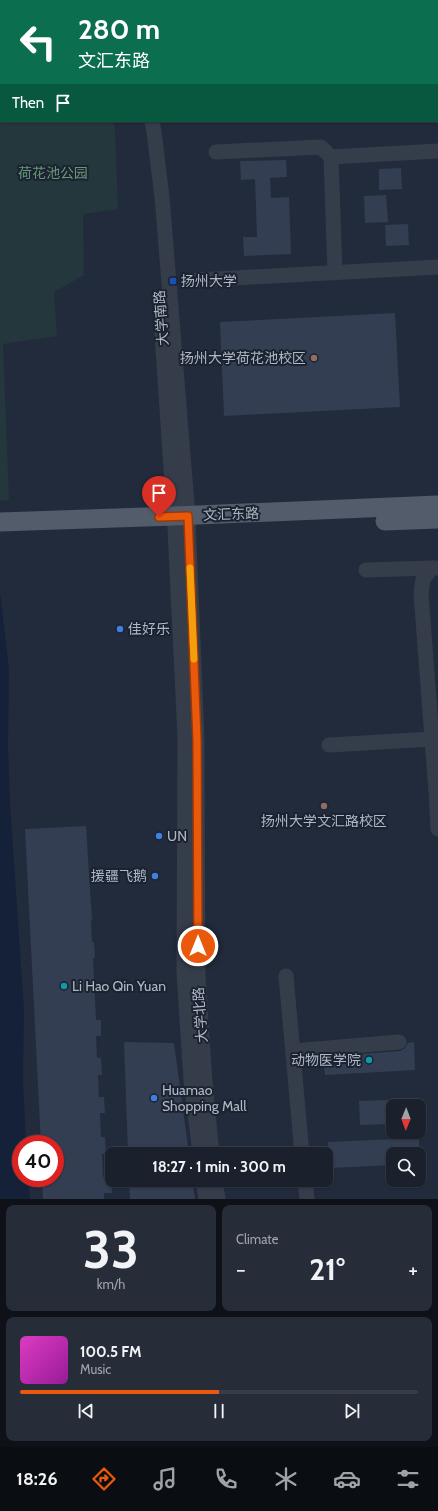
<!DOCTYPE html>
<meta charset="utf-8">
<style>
body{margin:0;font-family:Cabin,"Noto Sans SC",sans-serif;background:#272d38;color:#f1f3f6;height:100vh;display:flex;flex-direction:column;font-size:15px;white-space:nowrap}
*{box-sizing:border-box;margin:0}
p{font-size:13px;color:#9fa3a9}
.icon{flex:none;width:22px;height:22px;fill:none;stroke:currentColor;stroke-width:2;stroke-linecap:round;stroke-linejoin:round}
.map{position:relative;height:1199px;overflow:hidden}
.details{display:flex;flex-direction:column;gap:6px;padding:6px;background:#0e1218;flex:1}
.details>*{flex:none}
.top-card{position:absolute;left:0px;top:0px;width:438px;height:122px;box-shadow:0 1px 3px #0004,0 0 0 1px #383e48;background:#0b6e4f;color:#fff;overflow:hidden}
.needle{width:26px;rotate:181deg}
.fabs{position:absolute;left:386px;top:1099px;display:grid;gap:8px}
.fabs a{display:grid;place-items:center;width:40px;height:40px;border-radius:8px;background:#1a202c;box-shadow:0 1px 3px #0004,0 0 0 1px #383e48;font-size:20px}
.speed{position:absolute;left:12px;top:1135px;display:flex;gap:8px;font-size:20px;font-weight:700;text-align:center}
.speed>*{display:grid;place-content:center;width:52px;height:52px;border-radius:50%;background:#1a202c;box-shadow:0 1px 3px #0004,0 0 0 1px #383e48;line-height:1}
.speed .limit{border:6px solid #d22;background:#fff;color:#111}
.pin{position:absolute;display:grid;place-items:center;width:34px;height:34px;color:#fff;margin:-41px -17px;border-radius:50% 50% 50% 0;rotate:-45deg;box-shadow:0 0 4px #0007}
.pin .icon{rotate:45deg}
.me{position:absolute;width:44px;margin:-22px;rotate:0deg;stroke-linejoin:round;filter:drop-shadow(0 0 3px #0008)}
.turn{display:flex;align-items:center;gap:14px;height:84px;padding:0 12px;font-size:18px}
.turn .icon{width:52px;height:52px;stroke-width:2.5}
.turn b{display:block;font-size:28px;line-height:34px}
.then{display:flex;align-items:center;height:38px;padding:0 12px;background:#0003;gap:8px;font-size:15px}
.big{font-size:30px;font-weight:700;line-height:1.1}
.details .card{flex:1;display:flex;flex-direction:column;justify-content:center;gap:6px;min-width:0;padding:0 14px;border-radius:8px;background:#272d38}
.details .dial{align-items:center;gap:0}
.dial b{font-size:52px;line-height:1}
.song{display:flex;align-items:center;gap:12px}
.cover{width:48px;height:48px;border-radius:6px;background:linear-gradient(135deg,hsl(310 70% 55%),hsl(300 70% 35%))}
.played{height:4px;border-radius:2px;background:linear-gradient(90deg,#ea580c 50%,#383e48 50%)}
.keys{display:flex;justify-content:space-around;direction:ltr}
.heat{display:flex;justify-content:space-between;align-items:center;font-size:22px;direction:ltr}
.details .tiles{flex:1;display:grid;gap:6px;grid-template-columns:1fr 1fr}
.card:last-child{grid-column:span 2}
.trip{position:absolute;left:105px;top:1147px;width:228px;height:40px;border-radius:8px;background:#1a202c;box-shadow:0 1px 3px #0004,0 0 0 1px #383e48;font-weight:700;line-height:40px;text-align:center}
.tabs{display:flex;height:64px;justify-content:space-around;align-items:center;background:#0a0d12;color:#9fa3a9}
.tabs .icon{width:28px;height:28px}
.tabs .current{color:#ea580c}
.tabs b{font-size:18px;color:#f1f3f6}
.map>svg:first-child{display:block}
.green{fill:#24373c}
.water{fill:#152138}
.building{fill:#333e52}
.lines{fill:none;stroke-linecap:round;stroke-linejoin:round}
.minor{stroke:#353d4b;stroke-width:15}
.major{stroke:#535c6b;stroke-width:19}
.route-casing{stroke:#983908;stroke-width:10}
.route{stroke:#ea580c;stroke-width:7}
.slow{stroke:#f59e0b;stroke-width:7}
.transit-dot{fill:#1a4fb4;stroke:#1b2230;stroke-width:1.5}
.education-dot{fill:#8d6e63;stroke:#1b2230;stroke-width:1.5}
.shop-dot{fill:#3f7fe0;stroke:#1b2230;stroke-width:1.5}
.culture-dot{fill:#0f9aa8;stroke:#1b2230;stroke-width:1.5}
.labels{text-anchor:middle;stroke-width:4;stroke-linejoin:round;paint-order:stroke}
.park-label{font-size:14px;fill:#679876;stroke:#1b2230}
.poi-label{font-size:14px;fill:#b0b7c7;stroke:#1b2230;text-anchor:start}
.street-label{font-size:14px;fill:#b0b7c7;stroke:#1b2230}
</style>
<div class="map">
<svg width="438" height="1199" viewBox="0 0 438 1199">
<rect width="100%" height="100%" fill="#222b3b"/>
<polygon class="green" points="0,0 83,0 1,1 1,121 113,121 115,130 118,209 83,214 84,275 54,292 57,336 3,344 9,500 0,501"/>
<polygon class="water" points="0,592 9,670 8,745 10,803 24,1010 23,1079 26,1144 21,1144 21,1178 28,1178 30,1199 0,1199"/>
<g class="building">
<polygon points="286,160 287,177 270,178 271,198 289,197 291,254 244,256 243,237 257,237 255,179 241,180 240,161"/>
<polygon points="401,168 402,189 379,190 379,169"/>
<polygon points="386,195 388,222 365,223 364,196"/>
<polygon points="408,224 409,245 386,246 385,225"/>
<polygon points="395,313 400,407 224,416 220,322"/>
<polygon points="86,826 92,920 91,920 92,942 94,942 95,958 93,958 96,1020 101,1020 101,1036 96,1036 97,1058 101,1058 102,1075 98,1075 99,1097 104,1097 105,1113 100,1113 101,1137 105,1137 106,1154 102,1154 103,1177 111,1177 112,1193 104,1193 104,1199 43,1199 42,1178 55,1178 55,1144 41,1144 25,829"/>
<polygon points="124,1042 174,1043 189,1154 128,1154"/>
<polygon points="414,1042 415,1070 325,1075 323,1057 400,1051 404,1049 408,1043"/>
<polygon points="390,1100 391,1124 360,1125 359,1101"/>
<polygon points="419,1138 419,1154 393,1154 393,1165 330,1168 328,1142"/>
<polygon points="129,1180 192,1180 195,1199 130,1199"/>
</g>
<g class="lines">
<g class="minor">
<polyline points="108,0 109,1"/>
<polyline points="152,121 154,132 162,197 188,516 197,740 198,977 205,1082 212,1154"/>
<polyline points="216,152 321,147 331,157"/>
<polyline points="335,273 331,157 438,151"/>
<polyline points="197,280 438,267"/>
<polyline points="161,318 175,529 185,736 184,972 191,1080 200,1154"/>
<polyline points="438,568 432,568 423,579 421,594 436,791 438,791"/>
<polyline points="366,570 432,568"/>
<polyline points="329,745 433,739"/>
<polyline points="436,791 438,829"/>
<polyline points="286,976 302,1154"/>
<polyline points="293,1051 399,1042"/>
<polyline points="203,1180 206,1199"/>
<polyline points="215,1180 218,1199"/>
<polyline points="305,1180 307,1199"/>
</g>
<g class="major">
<polyline points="385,521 438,519"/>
<polyline points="0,522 174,516 438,505"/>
</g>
</g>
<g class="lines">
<g class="route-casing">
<polyline id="route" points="159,517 188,516 197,740 198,946"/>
</g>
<use href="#route" class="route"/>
<polyline class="slow" points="190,568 194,659"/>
</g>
<rect class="transit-dot" x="169" y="277" width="8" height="8" rx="2"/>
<g class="education-dot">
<circle cx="314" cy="358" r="4"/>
<circle cx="324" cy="806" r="4"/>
</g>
<g class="shop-dot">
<circle cx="120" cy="629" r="4"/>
<circle cx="159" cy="836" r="4"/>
<circle cx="155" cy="876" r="4"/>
<circle cx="154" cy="1098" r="4"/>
</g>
<g class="culture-dot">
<circle cx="64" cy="986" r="4"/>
<circle cx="369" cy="1060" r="4"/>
</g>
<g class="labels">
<g class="park-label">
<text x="53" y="178">荷花池公园</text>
</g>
<g class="poi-label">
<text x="181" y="286">扬州大学</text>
<text x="306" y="363" text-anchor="end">扬州大学荷花池校区</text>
<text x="128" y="634">佳好乐</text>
<text x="324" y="826" text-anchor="middle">扬州大学文汇路校区</text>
<text x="167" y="841">UN</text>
<text x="147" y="881" text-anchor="end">援疆飞鹅</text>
<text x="72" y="991">Li Hao Qin Yuan</text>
<text x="361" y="1065" text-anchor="end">动物医学院</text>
<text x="162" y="1095">Huamao<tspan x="162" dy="16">Shopping Mall</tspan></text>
</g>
<g class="street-label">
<text transform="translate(161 318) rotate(-94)" y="5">大学南路</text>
<text transform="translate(231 514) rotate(-2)" y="5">文汇东路</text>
<text transform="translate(200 1015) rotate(-94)" y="5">大学北路</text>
</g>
</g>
</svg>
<div class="fabs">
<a><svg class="needle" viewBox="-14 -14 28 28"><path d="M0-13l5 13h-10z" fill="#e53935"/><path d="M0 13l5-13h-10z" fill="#9fa3a9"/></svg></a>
<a><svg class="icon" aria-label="search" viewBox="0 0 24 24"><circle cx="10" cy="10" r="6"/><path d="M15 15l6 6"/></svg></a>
</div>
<div class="speed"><div class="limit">40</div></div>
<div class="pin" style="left:159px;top:517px;background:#d93025"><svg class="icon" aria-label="arrive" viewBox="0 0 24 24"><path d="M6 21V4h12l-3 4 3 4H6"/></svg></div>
<svg class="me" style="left:198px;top:946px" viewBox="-20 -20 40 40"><circle r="17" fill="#ea580c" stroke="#fff" stroke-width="3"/><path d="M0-11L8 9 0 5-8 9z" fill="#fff"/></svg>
<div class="trip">18:27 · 1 min · 300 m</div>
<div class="top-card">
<div class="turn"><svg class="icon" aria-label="left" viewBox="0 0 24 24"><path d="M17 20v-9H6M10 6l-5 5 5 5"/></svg><div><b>280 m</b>文汇东路</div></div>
<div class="then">Then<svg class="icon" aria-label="arrive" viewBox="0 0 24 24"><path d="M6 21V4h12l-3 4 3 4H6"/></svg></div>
</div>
</div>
<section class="details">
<div class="tiles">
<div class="card dial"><b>33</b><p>km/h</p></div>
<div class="card"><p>Climate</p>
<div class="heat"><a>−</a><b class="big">21°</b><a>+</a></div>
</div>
<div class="card">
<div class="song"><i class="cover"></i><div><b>100.5 FM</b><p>Music</p></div></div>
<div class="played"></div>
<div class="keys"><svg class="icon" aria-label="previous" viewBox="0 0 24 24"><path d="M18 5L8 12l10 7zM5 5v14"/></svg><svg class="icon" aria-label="pause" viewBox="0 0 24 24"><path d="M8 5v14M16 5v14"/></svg><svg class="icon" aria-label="next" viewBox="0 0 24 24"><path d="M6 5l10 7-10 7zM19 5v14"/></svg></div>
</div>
</div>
</section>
<nav class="tabs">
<b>18:26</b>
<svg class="icon current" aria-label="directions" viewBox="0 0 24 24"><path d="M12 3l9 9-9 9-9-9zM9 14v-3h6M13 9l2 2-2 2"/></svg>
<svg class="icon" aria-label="music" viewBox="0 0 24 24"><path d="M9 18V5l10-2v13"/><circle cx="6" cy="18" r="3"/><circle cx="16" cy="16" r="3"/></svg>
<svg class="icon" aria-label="phone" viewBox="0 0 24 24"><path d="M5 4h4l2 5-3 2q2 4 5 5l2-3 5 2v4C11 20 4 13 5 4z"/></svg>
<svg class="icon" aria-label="climate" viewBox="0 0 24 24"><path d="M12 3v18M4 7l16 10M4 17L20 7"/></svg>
<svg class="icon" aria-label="car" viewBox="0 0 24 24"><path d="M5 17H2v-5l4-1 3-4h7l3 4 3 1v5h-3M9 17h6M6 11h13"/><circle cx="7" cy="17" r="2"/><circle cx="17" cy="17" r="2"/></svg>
<svg class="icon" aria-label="filters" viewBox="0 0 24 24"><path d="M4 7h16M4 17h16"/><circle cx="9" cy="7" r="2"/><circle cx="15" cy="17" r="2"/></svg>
</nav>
